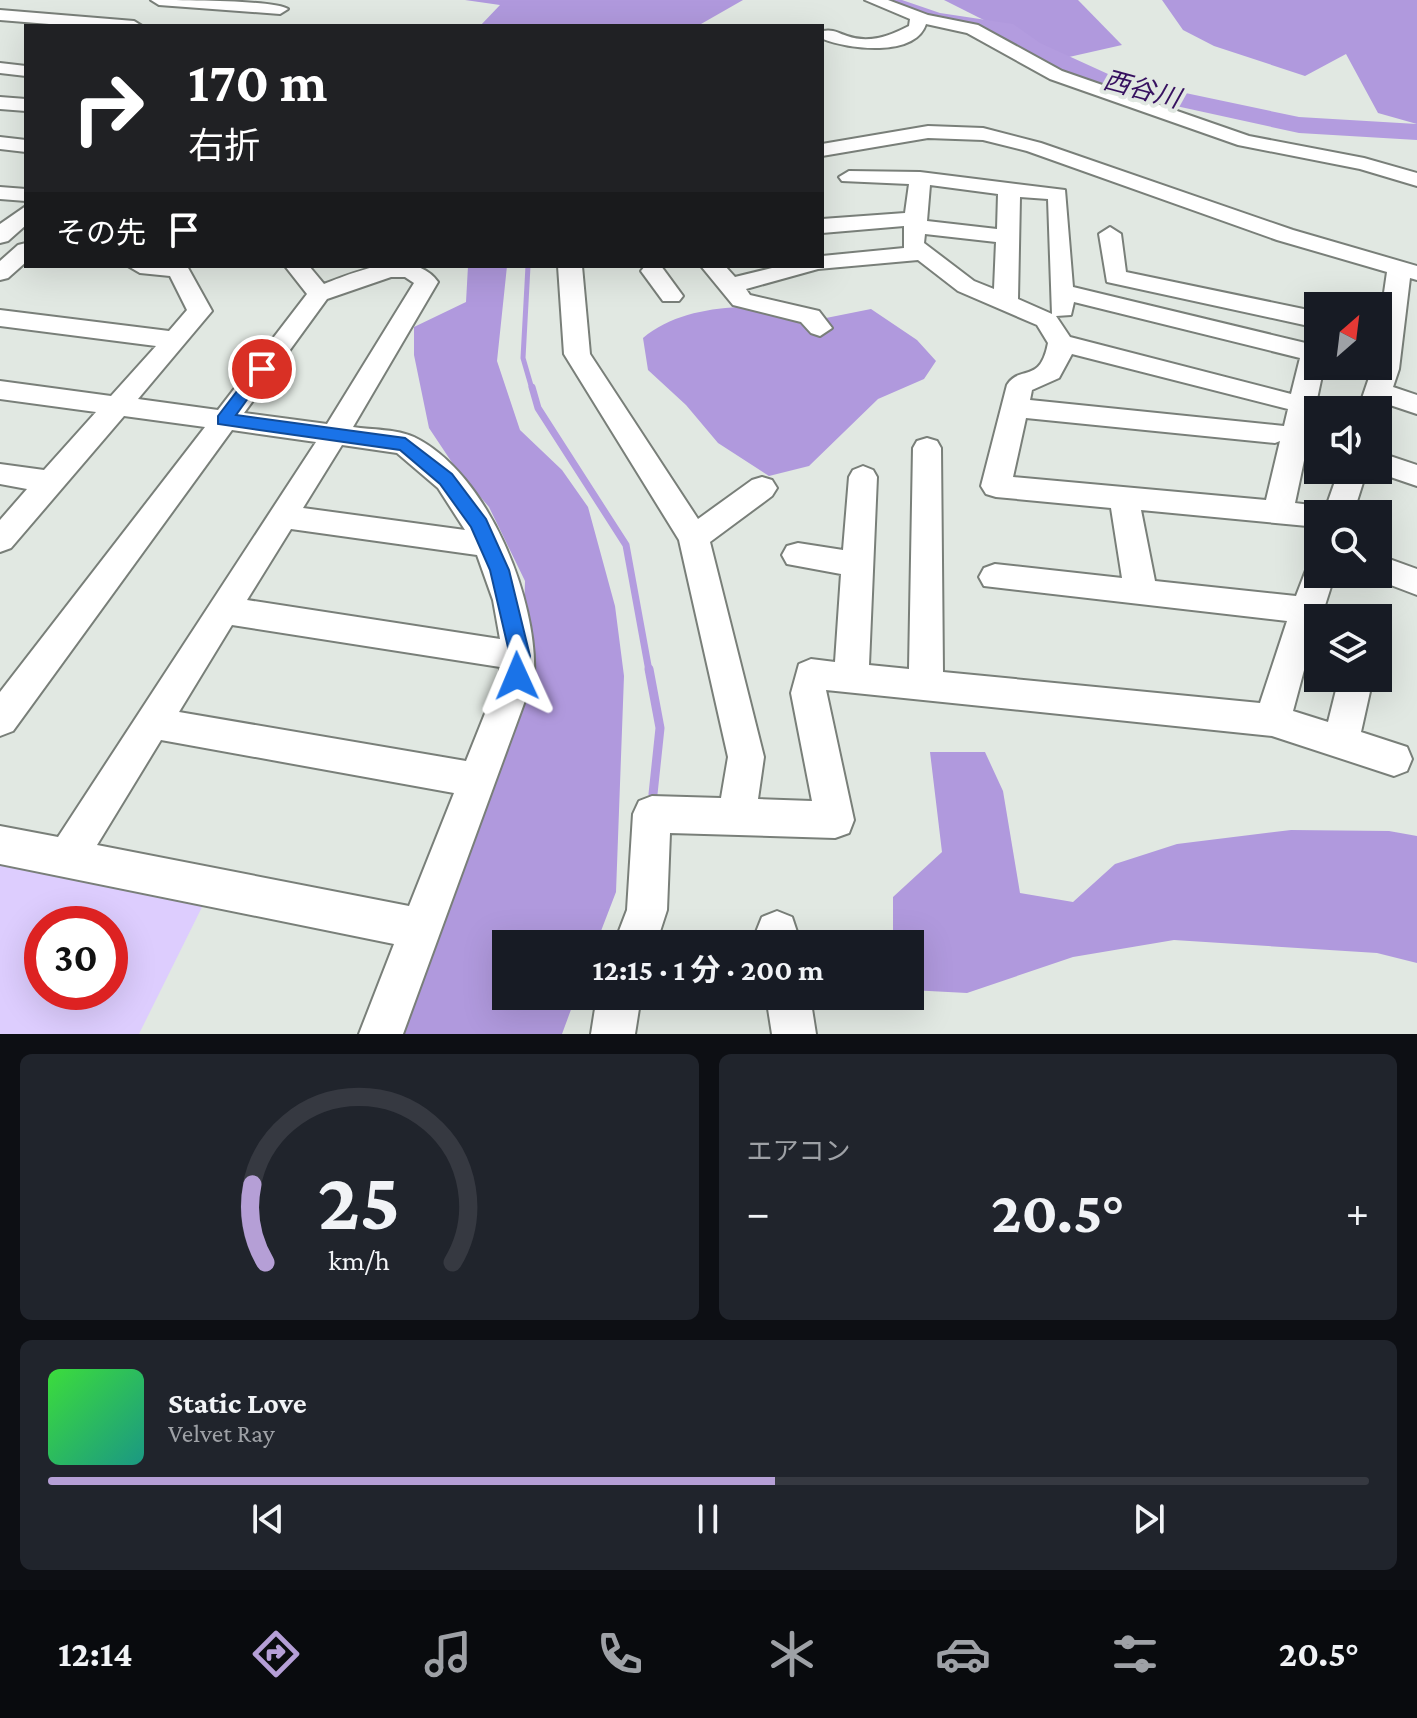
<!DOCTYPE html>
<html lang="ja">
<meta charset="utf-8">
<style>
body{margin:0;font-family:"Crimson Pro","Noto Sans JP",serif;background:#20242c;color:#f1f3f6;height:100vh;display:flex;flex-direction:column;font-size:30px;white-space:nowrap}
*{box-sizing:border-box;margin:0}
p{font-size:26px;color:#9ea1a6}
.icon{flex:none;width:44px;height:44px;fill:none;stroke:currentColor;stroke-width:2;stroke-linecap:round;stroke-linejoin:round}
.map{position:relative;height:1034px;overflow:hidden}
.panel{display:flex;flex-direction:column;gap:20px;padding:20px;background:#0d0f14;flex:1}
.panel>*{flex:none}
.guide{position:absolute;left:24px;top:24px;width:800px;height:244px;border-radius:0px;box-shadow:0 8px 32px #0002;background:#202124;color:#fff;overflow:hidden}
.needle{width:52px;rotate:28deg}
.controls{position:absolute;left:1304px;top:292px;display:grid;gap:16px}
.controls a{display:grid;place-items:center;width:88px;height:88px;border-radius:0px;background:#171b24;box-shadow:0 8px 32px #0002;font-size:40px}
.speed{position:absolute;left:24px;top:906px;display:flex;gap:16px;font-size:40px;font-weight:700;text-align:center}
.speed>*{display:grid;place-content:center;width:104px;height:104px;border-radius:50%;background:#171b24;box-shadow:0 8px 32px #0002;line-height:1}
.speed .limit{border:12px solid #d22;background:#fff;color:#111}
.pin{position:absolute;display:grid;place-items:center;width:68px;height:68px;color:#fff;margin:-34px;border:4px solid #fff;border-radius:50%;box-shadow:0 2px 8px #0007}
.me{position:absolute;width:88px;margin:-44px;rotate:359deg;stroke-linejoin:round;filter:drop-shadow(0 0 6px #0008)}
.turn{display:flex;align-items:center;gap:28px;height:168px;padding:0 32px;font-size:36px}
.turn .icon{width:104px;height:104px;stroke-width:2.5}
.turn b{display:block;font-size:56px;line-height:68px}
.then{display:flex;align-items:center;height:76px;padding:0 32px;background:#0003;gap:16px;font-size:30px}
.big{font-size:60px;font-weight:700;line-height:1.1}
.panel .card{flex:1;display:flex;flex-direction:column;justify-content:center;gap:12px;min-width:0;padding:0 28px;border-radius:12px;background:#20242c}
.panel .dial{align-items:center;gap:0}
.dial svg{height:208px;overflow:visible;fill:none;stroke:#363941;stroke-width:7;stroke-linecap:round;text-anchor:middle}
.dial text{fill:#f1f3f6;stroke:none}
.song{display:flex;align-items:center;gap:24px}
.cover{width:96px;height:96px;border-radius:12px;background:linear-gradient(135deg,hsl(120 70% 55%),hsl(170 70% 35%))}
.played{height:8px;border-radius:4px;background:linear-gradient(90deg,#b59fd6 55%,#363941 55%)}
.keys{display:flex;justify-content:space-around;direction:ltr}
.heat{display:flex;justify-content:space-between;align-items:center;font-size:44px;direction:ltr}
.panel .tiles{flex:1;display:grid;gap:20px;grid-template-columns:1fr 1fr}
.card:last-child{grid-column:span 2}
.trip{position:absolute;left:492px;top:930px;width:432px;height:80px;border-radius:0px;background:#171b24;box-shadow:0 8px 32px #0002;font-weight:700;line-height:80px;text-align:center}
.tabs{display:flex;height:128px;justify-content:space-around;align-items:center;background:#090b0e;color:#9ea1a6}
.tabs .icon{width:56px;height:56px}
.tabs .active{color:#b59fd6}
.tabs b{font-size:36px;color:#f1f3f6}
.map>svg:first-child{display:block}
.green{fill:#ddcdfe;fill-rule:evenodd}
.forest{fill:#b099dd}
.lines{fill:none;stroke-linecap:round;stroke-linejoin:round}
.stream-far2{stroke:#b39cdf;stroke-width:5}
.stream-far1{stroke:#b39cdf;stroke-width:7}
.stream{stroke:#b39cdf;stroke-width:9}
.river{fill:#b39cdf;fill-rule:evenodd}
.minor-casing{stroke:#797f79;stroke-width:4}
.minor{fill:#fff;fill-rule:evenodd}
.route{fill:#1a73e8;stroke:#114b97;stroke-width:2}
.labels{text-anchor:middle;stroke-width:8;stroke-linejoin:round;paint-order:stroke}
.far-water-label{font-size:26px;font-style:italic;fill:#371160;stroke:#e1e8e2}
</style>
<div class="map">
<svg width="1417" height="1034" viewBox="0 0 1417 1034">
<rect width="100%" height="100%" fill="#e1e8e2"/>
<path class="green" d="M0 857 205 901 139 1034H0ZM42 924H110V992H42Z"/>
<g class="forest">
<polygon points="465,0 743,0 701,24 480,26 500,5"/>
<polygon points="944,0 1078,0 1122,45 1069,57 1051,54"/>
<polygon points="1162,0 1417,0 1417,124 1378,113 1346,54 1305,76 1214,46 1183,30"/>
<polygon points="468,266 507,266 497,361 520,430 562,470 588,507 615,606 624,676 616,892 596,944 506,944 506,996 576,996 562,1034 395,1034 522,679 525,581 489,507 457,470 429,428 414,355 414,327 466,302"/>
<path d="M738 307 821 319 871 309 917 340 936 361 924 379 878 399 809 466 769 476 718 443 686 405 648 370 643 338C669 316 704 309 738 307Z"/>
<polygon points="930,752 985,752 1003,791 1020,893 1073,902 1115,864 1177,844 1291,830 1389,831 1417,836 1417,963 1377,953 1174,940 1073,957 967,993 910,990 910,944 893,944 893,897 942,852"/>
</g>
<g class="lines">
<polyline class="stream-far2" points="528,266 523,358 532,389"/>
<polyline class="stream-far1" points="532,387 538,408 626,545 649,671"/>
<polyline class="stream" points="649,669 660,728 653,794"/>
<polygon class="river" points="870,0 902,0 940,13 1013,24 1040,43 1119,79 1299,117 1417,124 1417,140 1299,133 1103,90 1024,53 999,35 936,26 873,5"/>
<g class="minor-casing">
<g id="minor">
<path d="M151 0C176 0 274 0 288 9L280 14 159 5Z"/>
<path d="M865 0H888L928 15 978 25 1062 71 1249 136 1364 158 1417 173V186L1360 169 1238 145 1050 79 967 33 926 24C915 58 848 49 823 39V31C833 29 838 33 847 36 869 44 890 36 909 26L910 19Z"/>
<polygon points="0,10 134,21 142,26 74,26 0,20"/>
<polygon points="0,63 26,66 26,76 0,73"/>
<polygon points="0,97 26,99 26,111 0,109"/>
<polygon points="928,126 983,128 1041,143 1293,230 1417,266 1417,280 1410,278 1399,369 1393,387 1417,395 1417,414 1387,404 1378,418 1378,410 1358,410 1373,366 1378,366 1378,334 1387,272 1277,240 1027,151 983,140 928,138 822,156 822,144"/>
<polygon points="0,137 26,140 26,152 0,149"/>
<path d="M849 171 920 172 1065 190 1073 287 1318 346V366H1324L1295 503 1326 507 1339 470H1367L1353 514H1318V527L1141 510 1155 581 1296 596 1308 565 1318 562V574H1335L1321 618H1318L1293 711 1328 722 1339 678H1373L1361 732 1407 747 1412 759 1407 771 1394 776 1272 736 826 690 854 820 849 833 835 838 670 833 667 910 656 944H614L627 910 633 814 639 801 652 796 721 798 728 757 679 540 564 354 558 266H582L590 354 698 519 752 480 762 477 772 480 777 488 772 496 710 542 764 757 758 799 812 801 791 693 799 664 811 659 835 662 841 574 787 564 782 555 787 546 798 543 843 550 849 477 853 470 863 466 873 470 877 477 869 665 909 669 913 448 917 441 927 438 937 441 941 448 943 672 1260 703 1287 621 984 586 979 577 984 568 995 564 1122 578 1111 508 996 497 986 494 981 486 1007 385C1020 364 1040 385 1048 343L1037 325 958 291 918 260 818 269 746 289 750 295 819 311 832 328 820 336 811 333 801 322 733 305 701 266H725L735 277 780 266H822V256L904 248V226L822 233V219L905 213 909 184 842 181 839 177ZM930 185 998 194 997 229 927 221ZM1020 197 1048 199 1052 314 1018 299ZM925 234 996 242 994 289 974 281 924 243ZM1074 302 1300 358 1291 394 1070 337 1056 316 1071 315ZM1072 354 1288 409 1284 426 1030 400 1032 390 1059 378ZM1026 418 1275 443 1280 441 1266 500 1013 477Z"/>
<polygon points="0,187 26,189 26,201 0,199"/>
<polygon points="26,206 26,225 8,241 0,243 0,224"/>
<polygon points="1110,227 1121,234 1126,272 1318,312 1318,328 1107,282 1099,234"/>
<polygon points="26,243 26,262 8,278 0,280 0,261 18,245"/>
<path d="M128 266H187L212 311 138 399 218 410 307 294 285 266H309L324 284C355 272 413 247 438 282L353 427C371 430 397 429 414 437 488 473 538 600 534 676L403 1034H359L394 944 0 864V826L58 837 316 442 232 430 13 731 0 736V692L205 427 124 416 11 548 0 552V520L27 489 0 484V464L44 470 96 412 0 399V381L111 396 156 346 0 326V310L169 331 187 310 170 276 140 273ZM391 277H405L414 283 327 424 244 413 327 299ZM342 445 397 453 438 488 465 530 303 508ZM291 529 477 555 493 600 500 639 247 600ZM232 625 500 667V676L466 761 179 712ZM161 740 454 793 409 906 97 845Z"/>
<polygon points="645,266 661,266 683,296 679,301 663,301 641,271"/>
<polygon points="1378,452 1417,465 1417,486 1370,470 1378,470"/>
<polygon points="1378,555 1417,569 1417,595 1367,576 1378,574"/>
<polygon points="777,911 792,917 801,944 759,944 756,932 762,917"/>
<polygon points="597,996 641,996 635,1034 591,1034"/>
<polygon points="766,996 810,996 816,1034 772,1034"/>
</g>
</g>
<use href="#minor" class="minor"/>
</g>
<polygon class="route" points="262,364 269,369 236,415 405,438 452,474 486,519 509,570 530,656 524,682 509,682 506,676 510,656 490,570 471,527 440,484 400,450 218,424 218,416 256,366"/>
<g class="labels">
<g class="far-water-label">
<text transform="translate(1142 89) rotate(15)" y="9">西谷川</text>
</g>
</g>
</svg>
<div class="controls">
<a><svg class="needle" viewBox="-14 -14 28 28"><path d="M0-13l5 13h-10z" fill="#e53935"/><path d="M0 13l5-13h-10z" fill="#9ea1a6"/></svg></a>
<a><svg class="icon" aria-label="sound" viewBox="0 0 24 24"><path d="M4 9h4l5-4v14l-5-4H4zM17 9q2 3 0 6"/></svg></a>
<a><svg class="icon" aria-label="search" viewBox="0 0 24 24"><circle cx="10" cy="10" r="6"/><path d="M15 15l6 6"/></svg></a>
<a><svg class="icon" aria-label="layers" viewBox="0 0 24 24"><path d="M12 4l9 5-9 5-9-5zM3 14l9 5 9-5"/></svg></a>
</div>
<div class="speed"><div class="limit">30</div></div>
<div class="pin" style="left:262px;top:369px;background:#d93025"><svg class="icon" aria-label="arrive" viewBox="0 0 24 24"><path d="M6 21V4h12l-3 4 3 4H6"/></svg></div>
<svg class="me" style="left:517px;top:676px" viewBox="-20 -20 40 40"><path d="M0-17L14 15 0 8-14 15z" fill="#1a73e8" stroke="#fff" stroke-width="4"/></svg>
<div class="trip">12:15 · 1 分 · 200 m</div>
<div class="guide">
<div class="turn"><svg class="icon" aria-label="right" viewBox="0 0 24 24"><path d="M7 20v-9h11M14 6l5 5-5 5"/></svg><div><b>170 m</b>右折</div></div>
<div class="then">その先<svg class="icon" aria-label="arrive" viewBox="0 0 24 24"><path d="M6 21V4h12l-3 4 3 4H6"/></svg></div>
</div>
</div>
<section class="panel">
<div class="tiles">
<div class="card dial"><svg viewBox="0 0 100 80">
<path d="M14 69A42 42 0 1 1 86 69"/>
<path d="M14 69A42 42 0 0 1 9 39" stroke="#b59fd6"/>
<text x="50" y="56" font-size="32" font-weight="700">25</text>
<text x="50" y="72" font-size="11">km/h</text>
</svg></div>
<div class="card"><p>エアコン</p>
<div class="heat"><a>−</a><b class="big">20.5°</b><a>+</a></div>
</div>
<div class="card">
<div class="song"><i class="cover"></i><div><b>Static Love</b><p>Velvet Ray</p></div></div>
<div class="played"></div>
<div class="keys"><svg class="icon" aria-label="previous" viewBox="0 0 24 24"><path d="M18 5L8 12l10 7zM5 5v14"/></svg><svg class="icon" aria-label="pause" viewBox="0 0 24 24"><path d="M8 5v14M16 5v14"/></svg><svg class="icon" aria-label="next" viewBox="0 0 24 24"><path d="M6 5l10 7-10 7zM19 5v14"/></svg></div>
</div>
</div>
</section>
<nav class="tabs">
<b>12:14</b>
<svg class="icon active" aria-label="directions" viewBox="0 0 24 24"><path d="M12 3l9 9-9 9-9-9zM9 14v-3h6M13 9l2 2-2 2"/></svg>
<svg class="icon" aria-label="music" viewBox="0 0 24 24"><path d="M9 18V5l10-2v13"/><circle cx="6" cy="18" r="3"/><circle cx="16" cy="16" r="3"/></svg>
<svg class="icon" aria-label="phone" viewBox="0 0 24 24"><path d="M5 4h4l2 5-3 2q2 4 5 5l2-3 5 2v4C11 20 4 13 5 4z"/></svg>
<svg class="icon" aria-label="climate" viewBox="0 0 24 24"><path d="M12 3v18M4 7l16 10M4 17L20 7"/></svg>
<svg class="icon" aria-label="car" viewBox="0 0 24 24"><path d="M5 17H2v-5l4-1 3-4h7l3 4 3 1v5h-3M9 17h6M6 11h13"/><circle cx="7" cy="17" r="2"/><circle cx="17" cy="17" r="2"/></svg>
<svg class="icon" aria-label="filters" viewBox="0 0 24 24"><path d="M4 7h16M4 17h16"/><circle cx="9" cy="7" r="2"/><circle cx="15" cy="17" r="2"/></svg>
<b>20.5°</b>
</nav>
